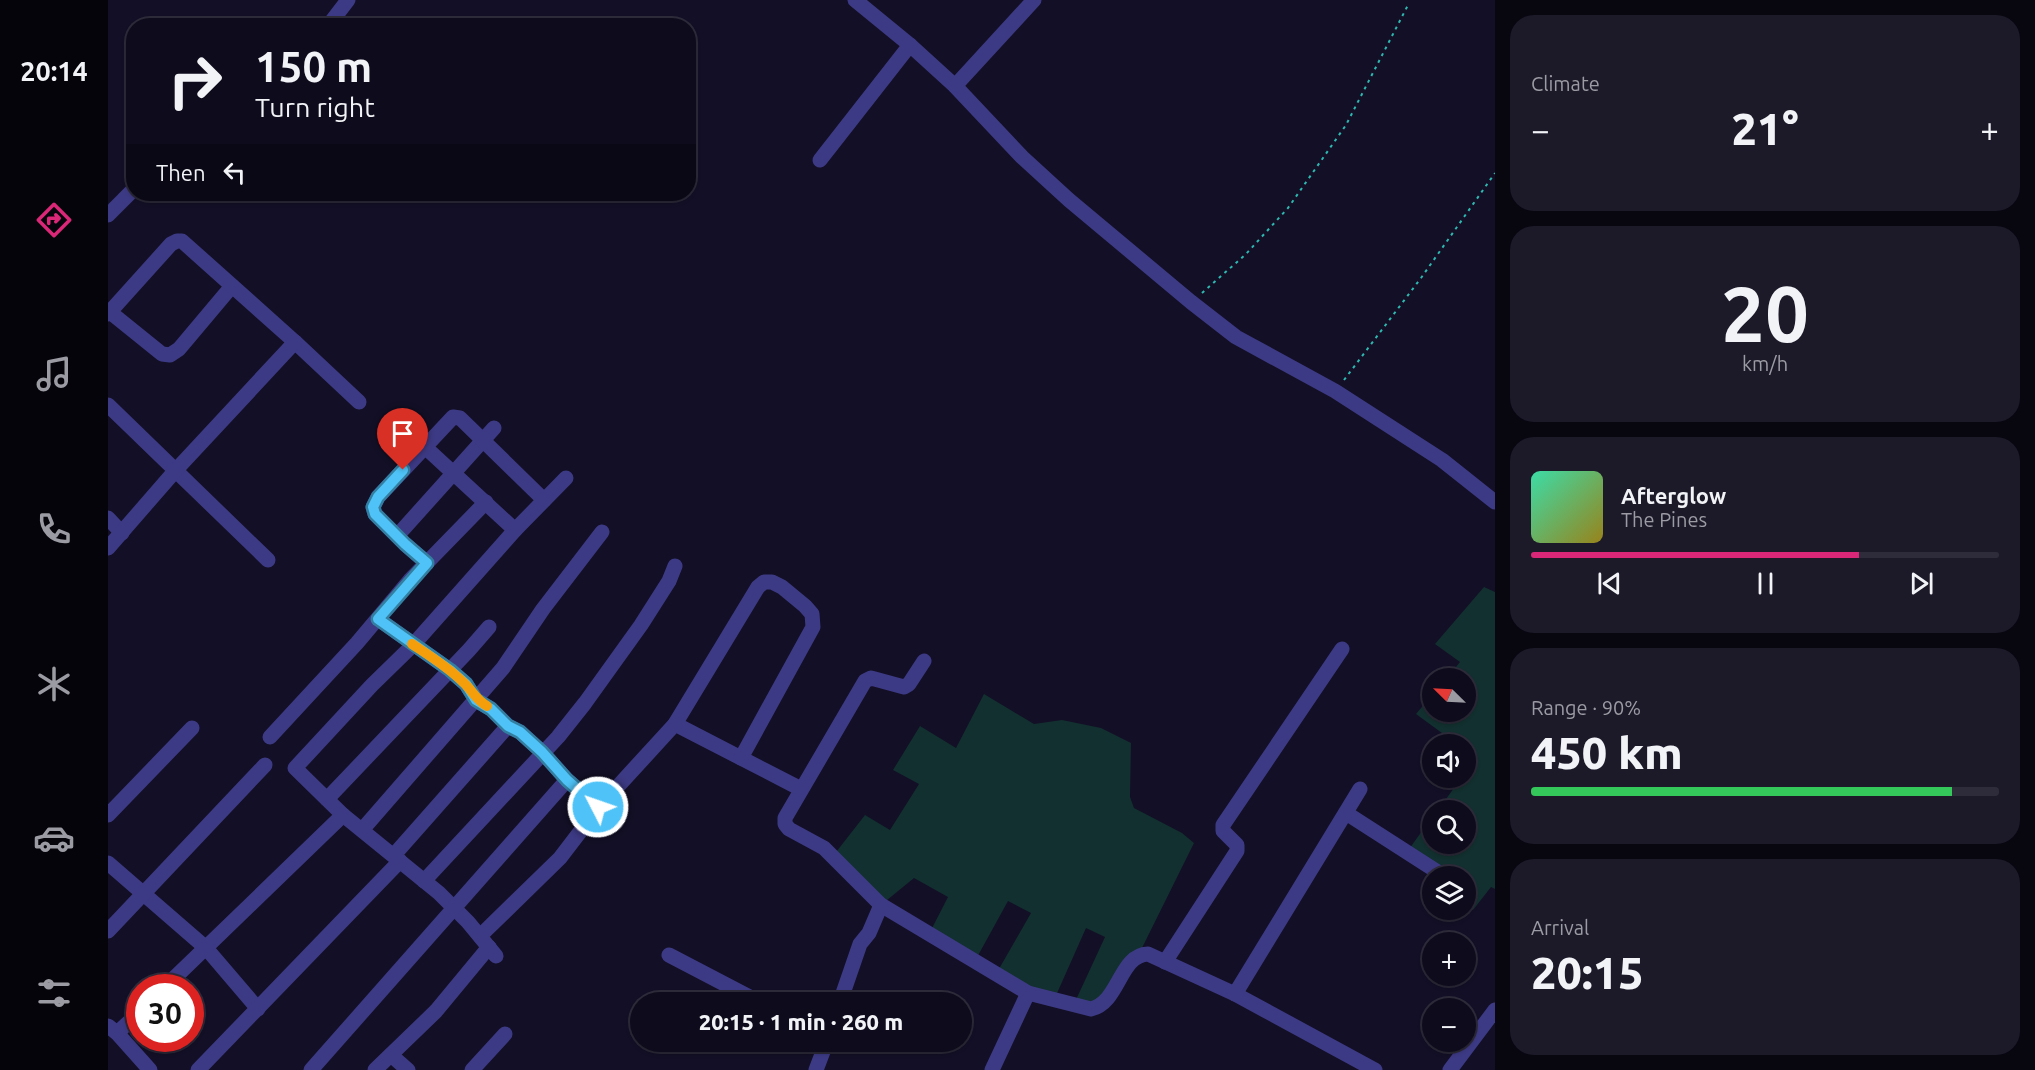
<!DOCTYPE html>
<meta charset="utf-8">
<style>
body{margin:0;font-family:Ubuntu,sans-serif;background:#1c1929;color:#f1f3f6;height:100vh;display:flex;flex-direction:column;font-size:22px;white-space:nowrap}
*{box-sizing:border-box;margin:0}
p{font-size:20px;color:#9b9ba3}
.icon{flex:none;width:33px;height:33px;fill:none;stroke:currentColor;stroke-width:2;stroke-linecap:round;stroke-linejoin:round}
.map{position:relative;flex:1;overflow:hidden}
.sheet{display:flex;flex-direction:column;gap:15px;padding:15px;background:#08060f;width:540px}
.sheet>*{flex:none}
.top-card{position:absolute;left:18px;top:18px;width:570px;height:183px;border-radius:24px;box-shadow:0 2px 4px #0004,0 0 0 2px #2e2b3b;background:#0e0b1c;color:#f1f3f6;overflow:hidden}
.needle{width:39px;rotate:294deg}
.buttons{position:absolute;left:1314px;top:668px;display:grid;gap:12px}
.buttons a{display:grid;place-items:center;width:54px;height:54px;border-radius:50%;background:#0e0b1c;box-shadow:0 2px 4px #0004,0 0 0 2px #2e2b3b;font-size:30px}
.speed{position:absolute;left:18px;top:974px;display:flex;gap:12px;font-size:30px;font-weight:700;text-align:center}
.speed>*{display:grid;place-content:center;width:78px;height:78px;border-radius:50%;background:#0e0b1c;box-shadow:0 2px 4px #0004,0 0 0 2px #2e2b3b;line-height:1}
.speed .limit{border:9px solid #d22;background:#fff;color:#111}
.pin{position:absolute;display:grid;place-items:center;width:51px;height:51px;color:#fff;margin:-62px -26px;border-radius:50% 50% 50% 0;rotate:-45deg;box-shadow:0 0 6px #0007}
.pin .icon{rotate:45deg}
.me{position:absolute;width:66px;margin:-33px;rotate:311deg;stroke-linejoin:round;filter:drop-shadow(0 0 4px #0008)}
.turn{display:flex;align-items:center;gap:21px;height:126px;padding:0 30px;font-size:27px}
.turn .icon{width:78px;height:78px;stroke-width:2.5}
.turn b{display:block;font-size:42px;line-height:51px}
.then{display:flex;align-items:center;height:57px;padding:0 30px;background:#0003;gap:12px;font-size:22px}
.big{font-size:45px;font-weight:800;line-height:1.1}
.sheet .widget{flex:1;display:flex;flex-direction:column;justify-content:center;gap:9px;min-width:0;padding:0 21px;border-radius:24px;background:#1c1929}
.sheet .dial{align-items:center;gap:0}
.dial b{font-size:78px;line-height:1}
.song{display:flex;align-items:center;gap:18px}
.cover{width:72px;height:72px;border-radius:9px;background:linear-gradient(135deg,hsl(160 70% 55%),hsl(50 70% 35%))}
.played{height:6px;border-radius:3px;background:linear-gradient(90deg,#db2777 70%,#2e2b3b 70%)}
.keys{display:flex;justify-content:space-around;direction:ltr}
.heat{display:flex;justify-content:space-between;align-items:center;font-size:33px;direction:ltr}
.charge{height:9px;border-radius:4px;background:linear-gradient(90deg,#34c759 90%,#2e2b3b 0)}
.trip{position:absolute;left:522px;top:992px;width:342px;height:60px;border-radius:30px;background:#0e0b1c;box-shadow:0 2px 4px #0004,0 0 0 2px #2e2b3b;font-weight:800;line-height:60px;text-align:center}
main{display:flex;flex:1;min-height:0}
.tabs{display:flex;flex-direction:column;width:108px;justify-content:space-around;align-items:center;background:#06040b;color:#9b9ba3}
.tabs .icon{width:42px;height:42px}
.tabs .selected{color:#db2777}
.tabs b{font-size:27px;color:#f1f3f6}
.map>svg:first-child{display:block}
.green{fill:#12302f}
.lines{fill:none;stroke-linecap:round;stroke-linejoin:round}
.path{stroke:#2fb8b0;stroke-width:2;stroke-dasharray:3 4.5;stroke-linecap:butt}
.minor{stroke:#3d3a85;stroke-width:15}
.route-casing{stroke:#337fa1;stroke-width:15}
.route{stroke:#4fc3f7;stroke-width:10}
.slow{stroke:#f59e0b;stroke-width:10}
</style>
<main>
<nav class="tabs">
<b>20:14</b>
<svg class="icon selected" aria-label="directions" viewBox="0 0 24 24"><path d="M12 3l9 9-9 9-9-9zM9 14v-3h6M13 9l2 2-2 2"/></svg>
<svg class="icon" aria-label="music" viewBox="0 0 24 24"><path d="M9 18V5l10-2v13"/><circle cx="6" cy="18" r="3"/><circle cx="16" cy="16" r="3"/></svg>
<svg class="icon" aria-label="phone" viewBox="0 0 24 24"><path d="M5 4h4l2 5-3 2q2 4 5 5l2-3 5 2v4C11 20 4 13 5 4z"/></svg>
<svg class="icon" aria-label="climate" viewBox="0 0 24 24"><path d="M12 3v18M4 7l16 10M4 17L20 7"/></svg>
<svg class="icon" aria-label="car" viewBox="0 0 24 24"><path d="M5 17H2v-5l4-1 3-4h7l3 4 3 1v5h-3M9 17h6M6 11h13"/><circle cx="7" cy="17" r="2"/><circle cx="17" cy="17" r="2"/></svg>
<svg class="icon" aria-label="filters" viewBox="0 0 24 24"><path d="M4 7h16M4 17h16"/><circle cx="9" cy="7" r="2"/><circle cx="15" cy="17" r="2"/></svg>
</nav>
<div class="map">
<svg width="1387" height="1070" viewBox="0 0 1387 1070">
<rect width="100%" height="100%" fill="#130f26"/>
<g class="green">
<polygon points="1376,587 1387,592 1387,889 1383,887 1365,910 1358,903 1358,876 1336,876 1299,852 1324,817 1324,843 1358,843 1358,810 1330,810 1354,777 1358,777 1358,772 1368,758 1358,751 1358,744 1349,744 1308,714 1324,695 1324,711 1358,711 1358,678 1339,678 1352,662 1327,644"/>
<polygon points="876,694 926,724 954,720 993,728 1023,743 1022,797 1026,808 1074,833 1086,843 1031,954 998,1001 966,1004 997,937 978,928 946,1000 888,974 923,913 900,901 867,961 821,934 840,897 806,878 773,905 725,856 757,815 782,830 811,784 785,770 812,726 848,748"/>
</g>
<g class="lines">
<g class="path">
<polyline points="1094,293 1138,254 1180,208 1238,125 1300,5"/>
<polyline points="1236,380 1313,278 1387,173"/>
</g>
<g class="minor">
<polyline points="747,0 802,45 847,86 914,157 961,200 1083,302 1128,337 1227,391 1334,460 1387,502"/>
<polyline points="220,26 240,0"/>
<polyline points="847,86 926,0"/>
<polyline points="712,160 802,45"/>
<polyline points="0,215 26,189"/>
<polyline points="2,312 54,354 62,355 71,349 124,286"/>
<polyline points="0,314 63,244 69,241 74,241 187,342 251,402"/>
<polyline points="0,405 160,560"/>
<polyline points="317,447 407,530"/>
<polyline points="0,518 14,533"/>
<polyline points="289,536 386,428"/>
<polyline points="0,548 67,471 187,342"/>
<polyline points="319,563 297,544 267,514 265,507 270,497 345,417 352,418 436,500"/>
<polyline points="270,619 342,670 358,684 368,700 383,709 400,726 412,732 434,752 459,780 491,807"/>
<path d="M816 661 801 684 796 687 763 678 757 681 677 818V824L681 829 716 848 773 905 920 993 983 1009C1012 1002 1011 955 1040 954L1127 994 1267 1070"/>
<polyline points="567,724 693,789"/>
<polyline points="162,737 249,643 302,580 378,502"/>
<polyline points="219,799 361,650 381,627"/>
<polyline points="1238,813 1336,876"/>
<polyline points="0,815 84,728"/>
<polyline points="254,830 395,668 435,609 494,532"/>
<polyline points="286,855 400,726"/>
<polyline points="0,863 98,948 150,1009"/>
<polyline points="316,881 450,737 477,703 533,625 561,581 567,566"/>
<polyline points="0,931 157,765"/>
<polyline points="372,936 452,858 491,807 567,724 650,587 656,582 664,582 674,587 697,606 704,614 705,627 633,758"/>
<polyline points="561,955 651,1002"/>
<polyline points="388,956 360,922 331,893 235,815 187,768 264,685 305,645 407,530 458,478"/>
<polyline points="1057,962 1129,851 1129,845 1115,831 1115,825 1234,649"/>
<polyline points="57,987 235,815"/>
<polyline points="1127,994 1252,789"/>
<polyline points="732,1002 752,944 761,933 773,905"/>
<polyline points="0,1026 9,1033 42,1070"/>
<polyline points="9,1033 32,1012"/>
<polyline points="283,1055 300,1070"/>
<polyline points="90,1070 292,861"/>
<polyline points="203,1070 459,780"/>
<polyline points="267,1070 328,1011 381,947"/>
<polyline points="364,1070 397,1034"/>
<polyline points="708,1070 719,1041"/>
<polyline points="884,1070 920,993"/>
<polyline points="1342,1070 1387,1010"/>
</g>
</g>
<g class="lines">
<g class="route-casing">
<polyline id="route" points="295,470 270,497 265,507 267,514 297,544 319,563 270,619 342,670 358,684 368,700 383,709 400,726 412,732 434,752 459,780 490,807"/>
</g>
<use href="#route" class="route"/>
<path class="slow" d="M304 644C322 656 340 667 355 682 365 691 367 699 379 706"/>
</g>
</svg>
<div class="buttons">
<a><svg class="needle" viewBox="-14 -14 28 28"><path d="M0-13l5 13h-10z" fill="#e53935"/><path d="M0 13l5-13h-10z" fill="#9b9ba3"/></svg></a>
<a><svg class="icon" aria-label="sound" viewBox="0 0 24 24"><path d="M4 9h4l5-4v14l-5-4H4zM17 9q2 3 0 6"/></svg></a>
<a><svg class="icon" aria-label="search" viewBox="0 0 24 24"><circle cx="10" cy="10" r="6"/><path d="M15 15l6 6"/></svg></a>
<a><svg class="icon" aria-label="layers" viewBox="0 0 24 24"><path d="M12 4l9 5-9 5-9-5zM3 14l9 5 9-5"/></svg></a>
<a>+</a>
<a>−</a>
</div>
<div class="speed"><div class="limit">30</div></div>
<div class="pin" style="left:295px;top:470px;background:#d93025"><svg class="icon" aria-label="arrive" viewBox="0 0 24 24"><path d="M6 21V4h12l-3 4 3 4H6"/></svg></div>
<svg class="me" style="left:490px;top:807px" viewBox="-20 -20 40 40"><circle r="17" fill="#4fc3f7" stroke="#fff" stroke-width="3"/><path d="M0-11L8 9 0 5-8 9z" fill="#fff"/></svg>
<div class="trip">20:15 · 1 min · 260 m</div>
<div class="top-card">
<div class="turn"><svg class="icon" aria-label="right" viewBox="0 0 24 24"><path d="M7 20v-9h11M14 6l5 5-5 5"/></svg><div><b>150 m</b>Turn right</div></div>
<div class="then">Then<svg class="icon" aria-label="left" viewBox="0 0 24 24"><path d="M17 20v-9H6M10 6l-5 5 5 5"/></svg></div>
</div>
</div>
<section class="sheet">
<div class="widget"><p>Climate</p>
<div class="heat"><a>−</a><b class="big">21°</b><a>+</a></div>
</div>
<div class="widget dial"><b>20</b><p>km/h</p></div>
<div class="widget">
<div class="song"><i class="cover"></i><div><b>Afterglow</b><p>The Pines</p></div></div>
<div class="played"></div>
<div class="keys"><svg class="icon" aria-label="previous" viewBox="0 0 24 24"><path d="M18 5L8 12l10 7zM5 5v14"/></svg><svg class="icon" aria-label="pause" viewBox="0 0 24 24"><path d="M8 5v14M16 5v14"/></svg><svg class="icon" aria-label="next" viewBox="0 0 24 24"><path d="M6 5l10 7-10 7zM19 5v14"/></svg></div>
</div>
<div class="widget"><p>Range · 90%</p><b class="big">450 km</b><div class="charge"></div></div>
<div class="widget"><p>Arrival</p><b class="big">20:15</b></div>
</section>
</main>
